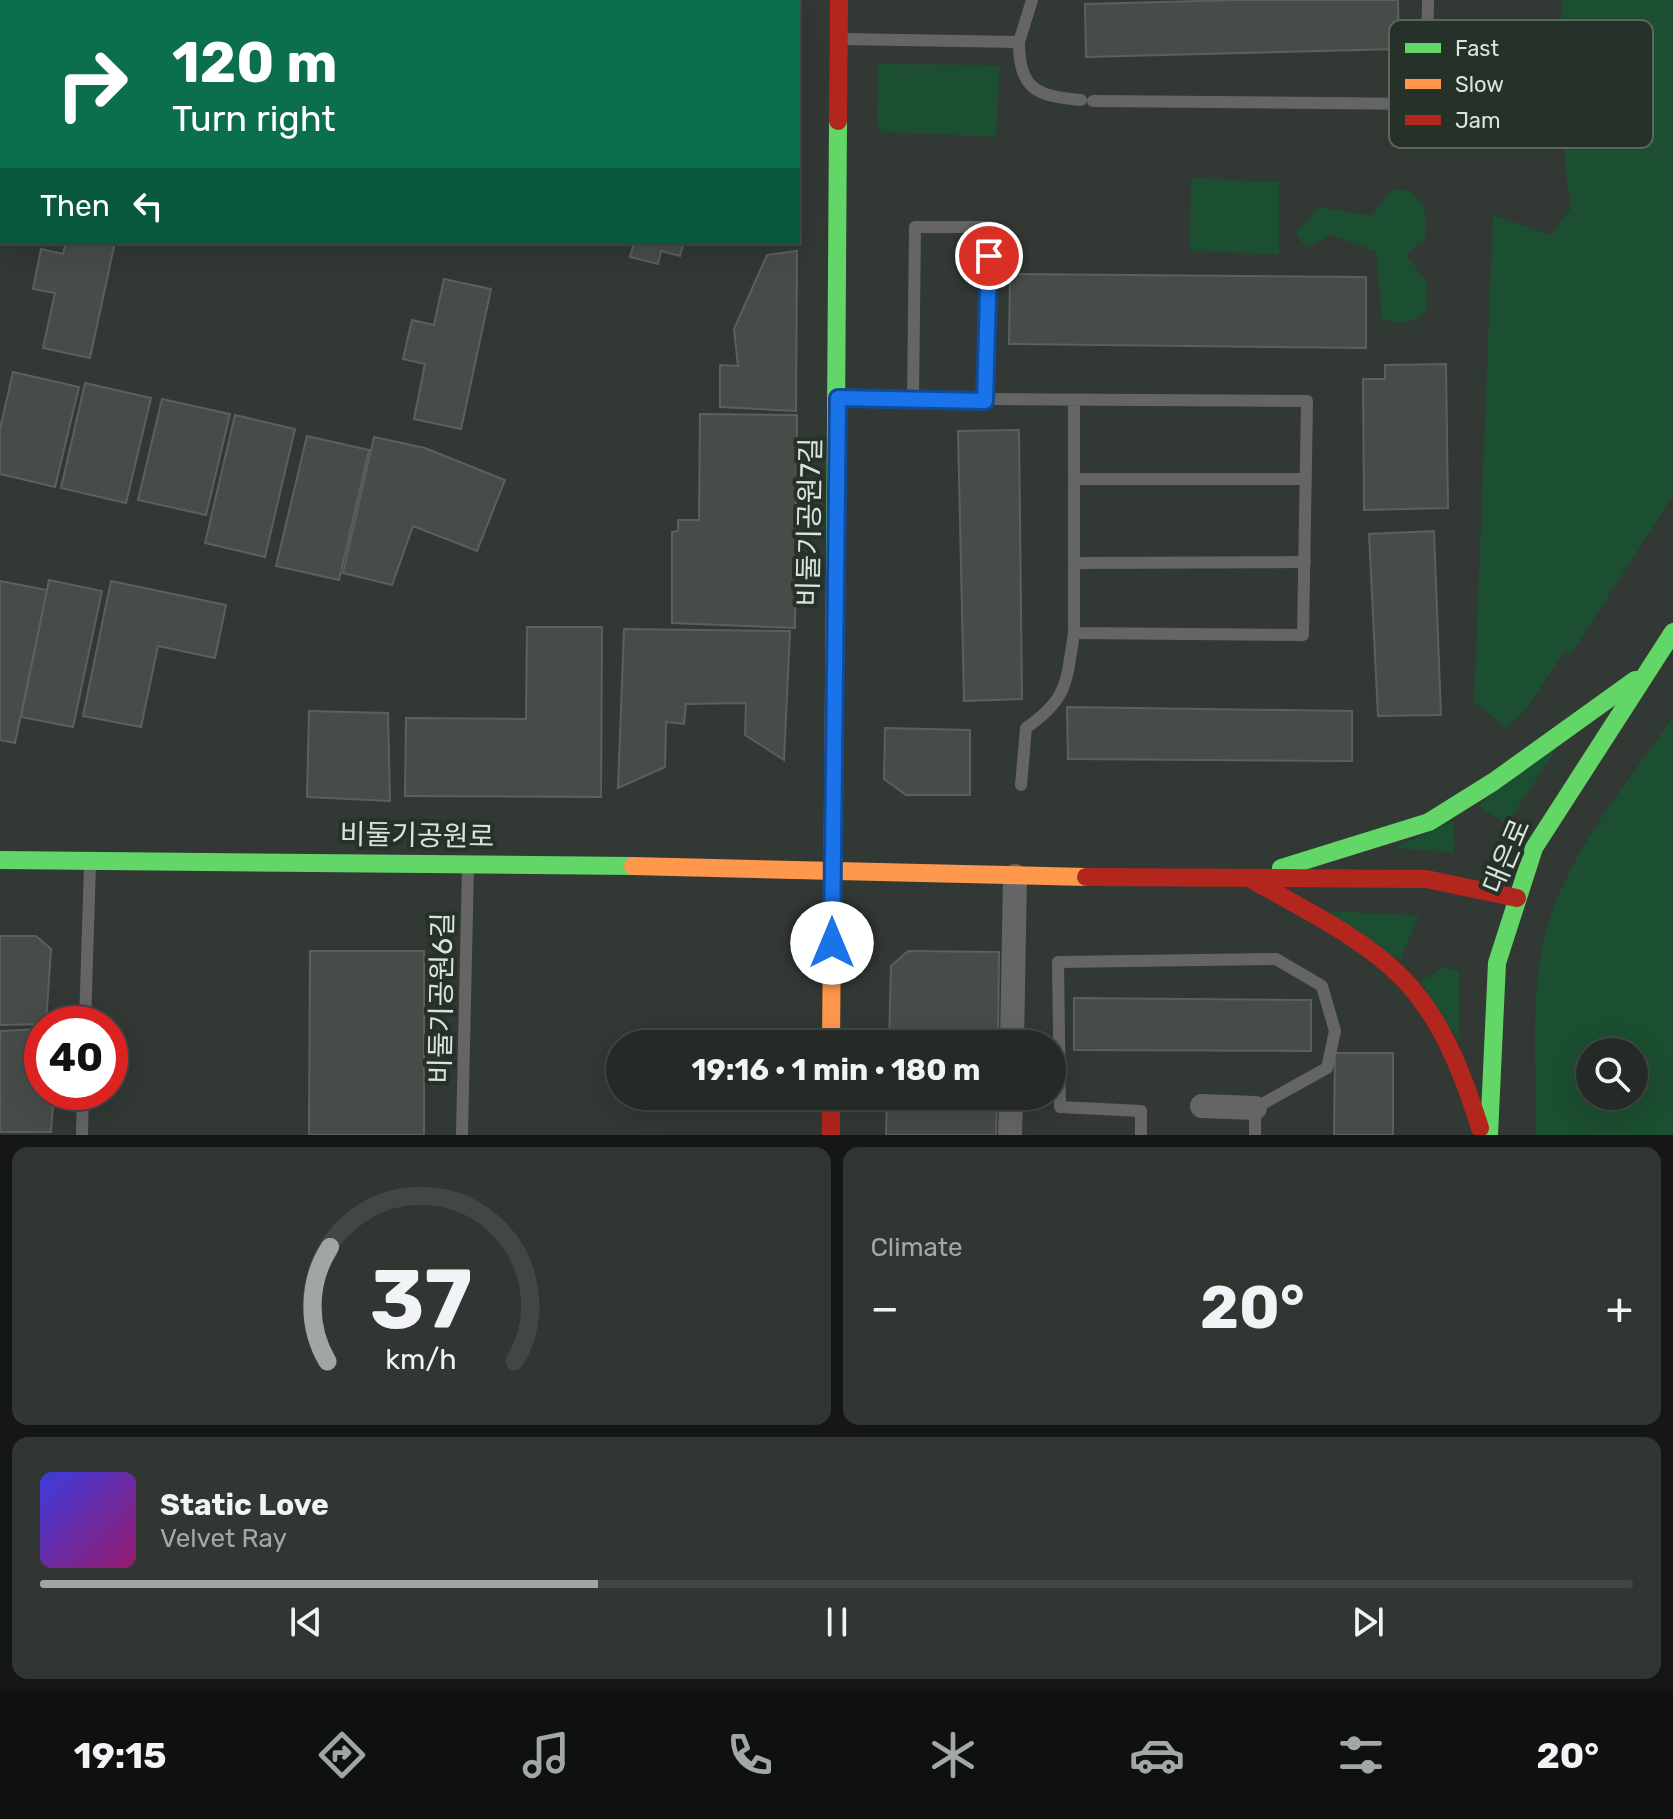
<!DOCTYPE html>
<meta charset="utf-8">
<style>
body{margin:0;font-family:Rubik,"Noto Sans KR",sans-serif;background:#323633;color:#f1f3f6;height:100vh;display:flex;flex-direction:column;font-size:30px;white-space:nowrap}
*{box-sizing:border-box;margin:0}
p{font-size:26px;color:#a4a7a7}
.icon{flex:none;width:44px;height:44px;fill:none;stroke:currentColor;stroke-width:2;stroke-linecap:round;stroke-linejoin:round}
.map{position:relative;height:1135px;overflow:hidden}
.sheet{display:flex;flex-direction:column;gap:12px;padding:12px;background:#151715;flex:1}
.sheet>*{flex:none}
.guide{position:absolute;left:0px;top:0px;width:800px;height:244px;box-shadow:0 8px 32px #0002,0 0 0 2px #424644;background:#0b6e4f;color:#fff;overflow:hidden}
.controls{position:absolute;left:1576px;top:1038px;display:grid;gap:16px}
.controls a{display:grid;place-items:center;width:72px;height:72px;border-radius:50%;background:#262a27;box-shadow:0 8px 32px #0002,0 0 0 2px #424644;font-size:40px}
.speed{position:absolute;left:24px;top:1006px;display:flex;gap:16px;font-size:40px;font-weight:700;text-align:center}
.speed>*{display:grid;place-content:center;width:104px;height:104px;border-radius:50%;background:#262a27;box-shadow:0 8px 32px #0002,0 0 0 2px #424644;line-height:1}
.speed .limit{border:12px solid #d22;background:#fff;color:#111}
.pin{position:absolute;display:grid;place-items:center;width:68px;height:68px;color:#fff;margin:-34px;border:4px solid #fff;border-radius:50%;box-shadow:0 2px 8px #0007}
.me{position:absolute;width:88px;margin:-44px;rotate:0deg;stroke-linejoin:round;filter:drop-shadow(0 0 6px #0008)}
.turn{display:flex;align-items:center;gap:28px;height:168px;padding:0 40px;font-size:36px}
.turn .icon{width:104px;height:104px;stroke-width:2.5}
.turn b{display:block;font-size:56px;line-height:68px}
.then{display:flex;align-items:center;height:76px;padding:0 40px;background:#0003;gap:16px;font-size:30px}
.big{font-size:60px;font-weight:700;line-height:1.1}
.sheet .card{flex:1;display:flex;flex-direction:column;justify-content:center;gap:12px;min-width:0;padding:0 28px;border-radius:16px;background:#323633}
.sheet .dial{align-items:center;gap:0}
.dial svg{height:208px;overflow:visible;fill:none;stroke:#424644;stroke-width:7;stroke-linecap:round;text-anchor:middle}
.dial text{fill:#f1f3f6;stroke:none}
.song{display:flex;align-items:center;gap:24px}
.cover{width:96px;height:96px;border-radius:12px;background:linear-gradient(135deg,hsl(240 70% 55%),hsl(320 70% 35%))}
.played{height:8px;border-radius:4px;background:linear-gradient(90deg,#a0a7a2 35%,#424644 35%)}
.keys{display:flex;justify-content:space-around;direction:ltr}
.heat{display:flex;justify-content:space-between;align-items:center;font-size:44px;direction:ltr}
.sheet .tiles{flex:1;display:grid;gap:12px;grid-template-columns:1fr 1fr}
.card:last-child{grid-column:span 2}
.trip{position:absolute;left:606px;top:1030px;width:460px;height:80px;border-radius:40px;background:#262a27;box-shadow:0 8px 32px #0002,0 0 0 2px #424644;font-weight:700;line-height:80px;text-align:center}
.tab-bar{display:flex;height:128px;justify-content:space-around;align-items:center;background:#0f1110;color:#a4a7a7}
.tab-bar .icon{width:56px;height:56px}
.tab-bar .current{color:#a0a7a2}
.tab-bar b{font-size:36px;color:#f1f3f6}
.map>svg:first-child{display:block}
.green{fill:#1c4e31;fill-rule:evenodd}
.building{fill:#474c49;stroke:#5b605d;stroke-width:2}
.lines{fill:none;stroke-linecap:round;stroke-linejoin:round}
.lane{stroke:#656566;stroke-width:12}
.street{stroke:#656566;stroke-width:24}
.fast{stroke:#63d668;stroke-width:18}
.slow{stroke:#ff974d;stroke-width:18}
.jam{stroke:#b3261e;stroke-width:18}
.route-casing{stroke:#114b97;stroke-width:20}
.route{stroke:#1a73e8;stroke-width:14}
.labels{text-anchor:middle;stroke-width:8;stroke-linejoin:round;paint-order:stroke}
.street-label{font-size:28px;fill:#dbe3dd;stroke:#253129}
.key{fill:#253129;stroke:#5c665f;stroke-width:2}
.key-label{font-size:22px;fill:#dbe3dd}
</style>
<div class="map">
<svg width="1673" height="1135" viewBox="0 0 1673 1135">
<rect width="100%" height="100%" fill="#323834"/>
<g class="green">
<polygon points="1561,0 1673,0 1673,496 1571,654 1564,652 1526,710 1506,728 1474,701 1493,215 1551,235 1571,208 1565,166"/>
<polygon points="878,64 1000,65 996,137 882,132 877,126"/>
<polygon points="1191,178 1279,182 1279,254 1190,251"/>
<path d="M1392 190 1411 191C1427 206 1428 220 1424 242L1416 245 1407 256 1427 282 1426 312 1407 323 1382 320 1376 252 1332 235 1305 248 1296 232 1320 207 1372 216Z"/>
<path d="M1673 717V1135H1536C1537 1066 1528 988 1549 921 1573 846 1629 781 1673 717ZM1590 1052H1634V1096H1590Z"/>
<polygon points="1571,727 1507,824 1478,806"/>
<polygon points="1453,821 1454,853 1394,848"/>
<polygon points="1313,910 1419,916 1400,960"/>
<polygon points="1444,967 1459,971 1459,1041 1420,981"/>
</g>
<g class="building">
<polygon points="527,0 574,0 527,2"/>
<polygon points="1239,0 1398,0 1399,49 1086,57 1085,4"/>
<polygon points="66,242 115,242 90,358 43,348 55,293 33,289 41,249 63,254"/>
<polygon points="630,242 684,242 680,256 661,251 658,264 630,257 634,243"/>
<polygon points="797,251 796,411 720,407 720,365 738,366 734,329 767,255"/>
<polygon points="1010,274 1366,277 1366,348 1009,344"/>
<polygon points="444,279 491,289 461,429 414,419 425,364 403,359 412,320 434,325"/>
<polygon points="1446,364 1448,508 1364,510 1363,379 1385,379 1385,365"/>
<polygon points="13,372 79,387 55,487 0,474 0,429"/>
<polygon points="85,383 151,398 126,503 61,488"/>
<polygon points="162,399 230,414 206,515 138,500"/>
<polygon points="700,414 797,415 795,628 672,623 672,532 678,531 678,520 699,520"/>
<polygon points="235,415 295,429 265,557 205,543"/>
<polygon points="1019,430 1022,699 964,701 958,431"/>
<polygon points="307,436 369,450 339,580 276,566"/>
<polygon points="374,437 425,448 505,480 477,551 413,526 392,585 343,573"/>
<polygon points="1434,531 1441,715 1378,716 1369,534"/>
<polygon points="49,580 102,591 73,727 21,717"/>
<polygon points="0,581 47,590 15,743 0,740"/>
<polygon points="111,581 226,605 215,658 158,646 141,727 83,716"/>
<polygon points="527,627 602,627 601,797 405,796 406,718 526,719"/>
<polygon points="624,629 790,631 784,760 745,735 746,703 686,704 684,724 666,722 665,767 618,788"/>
<polygon points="1067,707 1352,711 1352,761 1068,759"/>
<polygon points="309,711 388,713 390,801 307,797"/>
<polygon points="885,728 970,730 970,795 906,795 884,779"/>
<polygon points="0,936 36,936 51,949 46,1024 0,1025"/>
<polygon points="310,951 424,951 424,1135 309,1135"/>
<polygon points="908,951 999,952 998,1044 889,1044 891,966"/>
<polygon points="1074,998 1311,1000 1311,1051 1074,1050"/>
<polygon points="42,1029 42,1092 54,1092 51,1132 0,1132 0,1031"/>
<polygon points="1335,1053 1393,1053 1393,1135 1334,1135"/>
<polygon points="887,1096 997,1096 996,1135 886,1135"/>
</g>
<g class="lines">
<g class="lane">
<polyline points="842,39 1019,42 1032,0"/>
<path d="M1019 42C1019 90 1037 96 1081 100"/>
<polyline points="1093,101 1426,104 1428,0"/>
<polyline points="838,398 1307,401 1303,635 1074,633 1074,400"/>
<polyline points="913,398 915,227 990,227 985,401"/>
<polyline points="1074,479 1306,479"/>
<polyline points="1074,563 1305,562"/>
<path d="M1021 785 1026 728C1069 698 1066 682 1074 633"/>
<polyline points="85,1024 90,864"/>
<polyline points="82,1135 83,1092"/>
<polyline points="462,1135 468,866"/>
<polyline points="1141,1135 1141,1111 1060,1107 1058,962 1276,959 1322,986 1335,1031 1327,1068 1255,1108 1255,1135"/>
</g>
<g class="street">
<polyline points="1012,1044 1015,876"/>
<polyline points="1202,1106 1255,1108"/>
<polyline points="1010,1135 1011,1096"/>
</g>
<g class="fast">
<polyline points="835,569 838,121"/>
<polyline points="0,860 633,866"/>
<polyline points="1281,868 1429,822 1493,782 1635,680"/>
<polyline points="1489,1135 1497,963 1534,848 1673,632"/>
</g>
<g class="slow">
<polyline points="633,866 1086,877"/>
<polyline points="831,1044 835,569"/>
</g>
<g class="jam">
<polyline points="838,121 839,0"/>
<polyline points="1086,877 1426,879 1517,898"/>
<path d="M1254 881C1388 955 1432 975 1480 1128"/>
<polyline points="831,1096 831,1135"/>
</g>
</g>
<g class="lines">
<g class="route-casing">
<polyline id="route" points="832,943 838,398 985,401 989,256"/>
</g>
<use href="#route" class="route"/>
</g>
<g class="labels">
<g class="street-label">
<text transform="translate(809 522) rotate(-89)" y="10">비둘기공원7길</text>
<text transform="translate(417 835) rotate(1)" y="10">비둘기공원로</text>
<text transform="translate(1506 856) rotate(-67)" y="10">대은로</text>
<text transform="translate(441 998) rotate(-89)" y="10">비둘기공원6길</text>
</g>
</g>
<rect x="1389" y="20" width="264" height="128" rx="12" class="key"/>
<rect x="1405" y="43" width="36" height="10" fill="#63d668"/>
<rect x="1405" y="79" width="36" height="10" fill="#ff974d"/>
<rect x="1405" y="115" width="36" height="10" fill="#b3261e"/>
<g class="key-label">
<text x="1455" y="56">Fast</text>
<text x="1455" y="92">Slow</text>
<text x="1455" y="128">Jam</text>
</g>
</svg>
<div class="controls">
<a><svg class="icon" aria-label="search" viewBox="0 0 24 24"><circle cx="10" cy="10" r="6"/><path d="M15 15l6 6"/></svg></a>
</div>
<div class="speed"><div class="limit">40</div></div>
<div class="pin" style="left:989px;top:256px;background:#d93025"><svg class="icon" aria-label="arrive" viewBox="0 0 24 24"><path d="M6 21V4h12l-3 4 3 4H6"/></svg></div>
<svg class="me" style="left:832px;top:943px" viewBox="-20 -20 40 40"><circle r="19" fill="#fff"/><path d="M0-13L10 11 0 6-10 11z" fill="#1a73e8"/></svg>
<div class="trip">19:16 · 1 min · 180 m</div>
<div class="guide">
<div class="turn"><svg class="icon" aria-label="right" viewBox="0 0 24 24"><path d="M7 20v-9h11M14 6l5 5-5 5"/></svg><div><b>120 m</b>Turn right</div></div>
<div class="then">Then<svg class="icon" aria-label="left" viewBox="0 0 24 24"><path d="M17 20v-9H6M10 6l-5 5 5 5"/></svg></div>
</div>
</div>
<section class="sheet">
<div class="tiles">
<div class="card dial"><svg viewBox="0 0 100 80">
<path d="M14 69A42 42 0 1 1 86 69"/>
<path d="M14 69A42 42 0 0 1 15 25" stroke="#a0a7a2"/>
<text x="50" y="56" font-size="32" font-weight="700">37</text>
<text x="50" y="72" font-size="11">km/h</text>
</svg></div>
<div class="card"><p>Climate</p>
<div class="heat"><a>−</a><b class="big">20°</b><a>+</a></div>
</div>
<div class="card">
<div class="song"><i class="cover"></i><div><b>Static Love</b><p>Velvet Ray</p></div></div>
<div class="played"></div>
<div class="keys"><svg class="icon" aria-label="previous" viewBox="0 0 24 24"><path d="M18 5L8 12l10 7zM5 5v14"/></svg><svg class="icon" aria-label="pause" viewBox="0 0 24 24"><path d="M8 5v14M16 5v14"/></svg><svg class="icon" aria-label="next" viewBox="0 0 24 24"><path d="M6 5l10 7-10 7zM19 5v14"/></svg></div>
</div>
</div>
</section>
<nav class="tab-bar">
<b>19:15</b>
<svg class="icon current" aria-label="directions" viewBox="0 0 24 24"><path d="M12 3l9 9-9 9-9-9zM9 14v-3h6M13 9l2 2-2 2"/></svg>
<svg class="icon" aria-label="music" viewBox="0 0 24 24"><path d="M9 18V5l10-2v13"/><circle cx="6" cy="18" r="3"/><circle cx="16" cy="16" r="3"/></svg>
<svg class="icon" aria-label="phone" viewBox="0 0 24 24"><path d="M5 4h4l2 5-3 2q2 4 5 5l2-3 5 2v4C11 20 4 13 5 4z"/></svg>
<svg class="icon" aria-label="climate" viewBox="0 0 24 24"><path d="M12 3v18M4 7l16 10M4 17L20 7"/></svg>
<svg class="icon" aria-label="car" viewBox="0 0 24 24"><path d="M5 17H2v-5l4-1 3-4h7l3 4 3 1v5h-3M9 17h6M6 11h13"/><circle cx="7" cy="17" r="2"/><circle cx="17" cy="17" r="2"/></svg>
<svg class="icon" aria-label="filters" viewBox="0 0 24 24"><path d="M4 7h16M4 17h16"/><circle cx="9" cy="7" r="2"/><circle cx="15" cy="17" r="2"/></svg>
<b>20°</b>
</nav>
